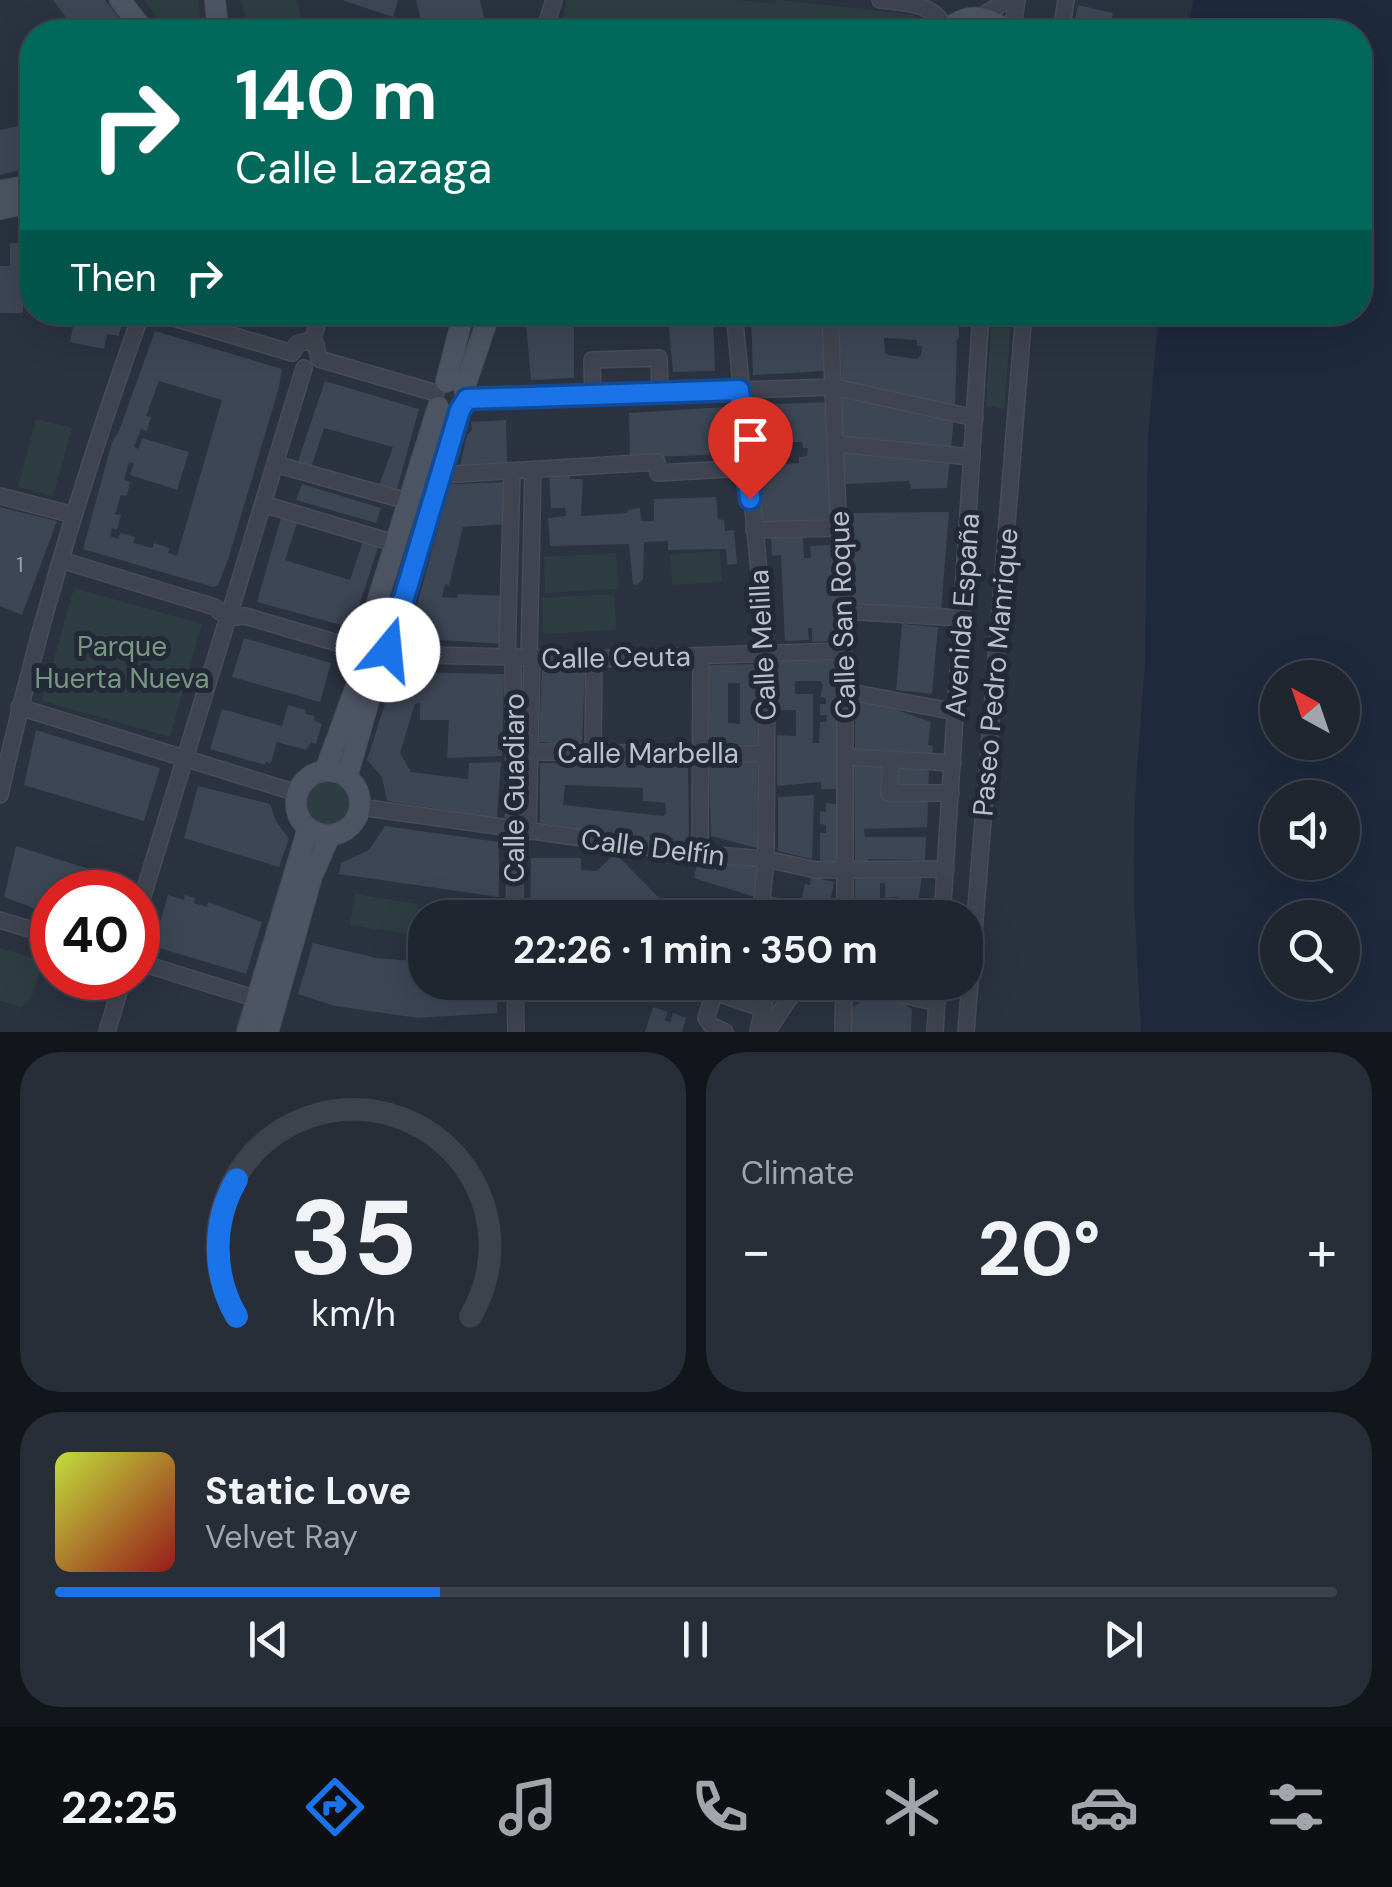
<!DOCTYPE html>
<meta charset="utf-8">
<style>
body{margin:0;font-family:"DM Sans",sans-serif;background:#282e38;color:#f1f3f6;height:100vh;display:flex;flex-direction:column;font-size:38px;white-space:nowrap}
*{box-sizing:border-box;margin:0}
p{font-size:32px;color:#a2a5ab}
.icon{flex:none;width:55px;height:55px;fill:none;stroke:currentColor;stroke-width:2;stroke-linecap:round;stroke-linejoin:round}
.map{position:relative;height:1032px;overflow:hidden}
.panel{display:flex;flex-direction:column;gap:20px;padding:20px;background:#12151a;flex:1}
.panel>*{flex:none}
.hud{position:absolute;left:20px;top:20px;width:1352px;height:305px;border-radius:40px;box-shadow:0 10px 40px #0002,0 0 0 2px #3d434c;background:#00695c;color:#fff;overflow:hidden}
.needle{width:65px;rotate:320deg}
.buttons{position:absolute;left:1260px;top:660px;display:grid;gap:20px}
.buttons a{display:grid;place-items:center;width:100px;height:100px;border-radius:50%;background:#202630;box-shadow:0 10px 40px #0002,0 0 0 2px #3d434c;font-size:50px}
.speed{position:absolute;left:30px;top:870px;display:flex;gap:20px;font-size:50px;font-weight:700;text-align:center}
.speed>*{display:grid;place-content:center;width:130px;height:130px;border-radius:50%;background:#202630;box-shadow:0 10px 40px #0002,0 0 0 2px #3d434c;line-height:1}
.speed .limit{border:15px solid #d22;background:#fff;color:#111}
.pin{position:absolute;display:grid;place-items:center;width:85px;height:85px;color:#fff;margin:-102px -42px;border-radius:50% 50% 50% 0;rotate:-45deg;box-shadow:0 0 10px #0007}
.pin .icon{rotate:45deg}
.me{position:absolute;width:110px;margin:-55px;rotate:17deg;stroke-linejoin:round;filter:drop-shadow(0 0 8px #0008)}
.turn{display:flex;align-items:center;gap:35px;height:210px;padding:0 50px;font-size:45px}
.turn .icon{width:130px;height:130px;stroke-width:2.5}
.turn b{display:block;font-size:70px;line-height:85px}
.then{display:flex;align-items:center;height:95px;padding:0 50px;background:#0003;gap:20px;font-size:38px}
.big{font-size:75px;font-weight:700;line-height:1.1}
.panel .widget{flex:1;display:flex;flex-direction:column;justify-content:center;gap:15px;min-width:0;padding:0 35px;border-radius:40px;background:#282e38}
.panel .dial{align-items:center;gap:0}
.dial svg{height:260px;overflow:visible;fill:none;stroke:#3d434c;stroke-width:7;stroke-linecap:round;text-anchor:middle}
.dial text{fill:#f1f3f6;stroke:none}
.song{display:flex;align-items:center;gap:30px}
.cover{width:120px;height:120px;border-radius:15px;background:linear-gradient(135deg,hsl(70 70% 55%),hsl(0 70% 35%))}
.played{height:10px;border-radius:5px;background:linear-gradient(90deg,#1a73e8 30%,#3d434c 30%)}
.keys{display:flex;justify-content:space-around;direction:ltr}
.heat{display:flex;justify-content:space-between;align-items:center;font-size:55px;direction:ltr}
.panel .tiles{flex:1;display:grid;gap:20px;grid-template-columns:1fr 1fr}
.widget:last-child{grid-column:span 2}
.trip{position:absolute;left:408px;top:900px;width:575px;height:100px;border-radius:40px;background:#202630;box-shadow:0 10px 40px #0002,0 0 0 2px #3d434c;font-weight:700;line-height:100px;text-align:center}
.tab-bar{display:flex;height:160px;justify-content:space-around;align-items:center;background:#0d0f13;color:#a2a5ab}
.tab-bar .icon{width:70px;height:70px}
.tab-bar .active{color:#1a73e8}
.tab-bar b{font-size:45px;color:#f1f3f6}
.map>svg:first-child{display:block}
.green{fill:#2d3d41}
.water{fill:#1e293d;fill-rule:evenodd}
.building{fill:#3d4655;fill-rule:evenodd}
.lines{fill:none;stroke-linecap:round;stroke-linejoin:round}
.street-casing{stroke:#484d59;stroke-width:18}
.secondary-casing{stroke:#484d59;stroke-width:22}
.street{stroke:#3f4450;stroke-width:15}
.secondary{stroke:#4d5463;stroke-width:20}
.route-casing{stroke:#114b97;stroke-width:25}
.route{stroke:#1a73e8;stroke-width:18}
.labels{text-anchor:middle;stroke-width:10;stroke-linejoin:round;paint-order:stroke}
.number-label{font-size:22px;fill:#9aa0ab}
.street-label{font-size:28px;fill:#bbc0ca;stroke:#232936}
.park-label{font-size:28px;fill:#769880;stroke:#232936}
</style>
<div class="map">
<svg width="1392" height="1032" viewBox="0 0 1392 1032">
<rect width="100%" height="100%" fill="#2b3240"/>
<g class="green">
<polygon points="143,0 198,0 201,26 196,32 169,32"/>
<polygon points="241,0 297,0 304,32 248,32"/>
<polygon points="567,0 739,0 775,4 776,0 782,0 915,15 917,32 559,32"/>
<polygon points="991,323 1011,324 1004,409 986,406"/>
<polygon points="36,419 72,428 53,496 18,487"/>
<polygon points="720,551 722,582 672,585 670,554"/>
<polygon points="616,553 618,589 545,593 544,557"/>
<polygon points="74,588 202,624 170,737 42,701"/>
<polygon points="614,594 616,630 543,634 542,598"/>
<circle cx="327" cy="804" r="23"/>
<polygon points="355,894 418,904 413,935 350,925"/>
<polygon points="0,948 43,961 31,999 21,1007 0,1001"/>
</g>
<path class="water" d="M1193 0H1392V1032H1141L1134 899 1135 798 1145 664 1148 436 1159 313 1360 312V32H1188ZM1278 678H1342V742H1278ZM1278 798H1342V862H1278ZM1278 918H1342V982H1278Z"/>
<g class="building">
<polygon points="53,0 105,0 130,32 77,32"/>
<polygon points="342,0 398,0 393,17"/>
<polygon points="416,0 480,0 485,21 464,32 424,32"/>
<polygon points="1078,5 1113,13 1109,31 1074,24"/>
<polygon points="32,123 32,167 0,175 0,130"/>
<polygon points="10,243 32,243 32,288 23,288 23,313 0,313 0,266 10,266"/>
<polygon points="76,312 124,312 119,336 107,334 104,349 70,342"/>
<polygon points="525,312 574,312 574,378 531,380"/>
<polygon points="695,312 713,312 715,371 673,372 668,319 696,317"/>
<polygon points="824,312 826,371 753,375 751,314"/>
<path d="M839 312H957L956 322 959 327V338L955 342H957L955 406 842 382 841 361H838L837 350 840 349ZM884 338 917 340V346H922L921 355 917 359 888 355 885 353Z"/>
<path d="M155 331 282 369 279 387 228 560 218 585 213 587 83 549 112 442 119 431ZM159 381 222 400 177 556 168 553 169 548 154 543 152 548 133 543 135 537 120 533 118 539 110 536 112 528 117 530 121 515 115 514 121 495 127 496 130 482 124 480 129 462 134 463 130 475 177 490 189 452 142 438 139 449 134 447 141 429 147 431 151 417 146 416Z"/>
<polygon points="325,381 419,409 396,493 378,488 393,447 324,428 311,468 297,464"/>
<polygon points="841,395 954,417 951,448 842,442"/>
<path d="M828 402 834 521 761 526 754 405ZM784 442H802L803 448H808L807 456 799 457V463L786 464 785 458 780 459 779 453H776L777 448H784Z"/>
<polygon points="725,407 727,454 630,458 629,413"/>
<polygon points="506,420 507,464 460,466 467,435 472,430 471,422"/>
<polygon points="848,450 950,459 947,488 911,489 909,481 846,484 843,455"/>
<polygon points="570,472 570,479 583,479 581,516 627,513 628,510 640,508 641,521 654,521 654,499 716,497 718,519 724,520 725,531 734,530 737,564 727,565 726,549 668,550 668,541 644,542 643,579 637,585 633,584 629,544 550,546 548,518 566,516 565,508 551,508 549,474"/>
<polygon points="508,482 507,524 463,527 449,585 445,584 442,597 458,598 458,594 505,596 504,644 408,638 450,484"/>
<polygon points="302,484 381,508 376,523 296,500"/>
<polygon points="0,507 57,521 22,615 0,606"/>
<polygon points="949,512 941,611 878,609 877,604 852,603 849,513"/>
<polygon points="282,514 298,520 285,560 350,580 364,538 379,544 352,628 257,602"/>
<polygon points="771,533 803,535 804,558 811,558 810,546 830,545 835,641 812,642 812,628 808,628 809,640 785,641 781,555 772,556"/>
<polygon points="902,624 938,627 932,694 896,690"/>
<polygon points="244,638 331,663 320,702 232,677"/>
<path d="M838 659 839 789H821V782L777 786V735L796 736V710H778L777 661ZM795 681H821L823 686 820 697 826 698V704H820V715H827L826 722H820L819 743H813V694H795Z"/>
<path d="M757 664 758 745 710 744V665ZM728 683H740V724L728 723Z"/>
<polygon points="542,668 585,670 582,745 539,742"/>
<polygon points="395,672 504,674 502,756 447,758 449,720 420,720 420,703 415,704 400,753 411,772 468,779 469,763 501,762 497,818 387,801 382,777 367,760"/>
<polygon points="855,703 877,703 931,722 928,745 933,746 932,757 855,753"/>
<polygon points="288,705 306,710 305,714 315,716 314,720 322,724 316,744 311,742 306,750 277,742 271,763 266,762 265,765 210,749 222,709 282,726"/>
<polygon points="36,730 160,768 144,821 24,785"/>
<path d="M643 762H688L689 845 540 823V763ZM565 785 643 788V801L665 803 666 813 663 816 563 805Z"/>
<polygon points="709,762 757,763 757,848 711,836"/>
<polygon points="854,763 887,765 886,789 925,797 924,802 928,802 927,827 864,829 865,837 926,837 925,860 868,859 868,863 855,862"/>
<polygon points="896,766 929,771 928,790 894,789"/>
<polygon points="198,786 270,804 276,821 289,839 279,867 184,838"/>
<polygon points="814,795 812,859 778,851 778,797"/>
<polygon points="826,803 836,804 838,861 820,861 820,833 826,833 826,825 820,824 820,811 826,812"/>
<polygon points="385,826 499,842 499,897 339,874 341,863 369,850"/>
<polygon points="16,846 121,879 116,892 52,892 52,915 4,897"/>
<polygon points="615,853 662,901 646,918 530,918 531,858 581,858 581,870 597,871"/>
<polygon points="698,859 759,866 755,897 694,878"/>
<path d="M922 874 919 898H923L922 918H855V875ZM880 883H885V898L898 897 897 908H880Z"/>
<polygon points="811,877 834,882 829,907 837,909 837,918 771,918 769,896 801,902 805,884 810,885"/>
<polygon points="168,895 184,900 185,895 195,898 194,903 207,907 208,902 262,922 246,974 153,946"/>
<polygon points="313,943 377,958 425,962 425,982 498,982 497,1013 418,1018 335,1006 298,994"/>
<polygon points="869,998 899,1000 912,1009 911,1032 850,1032 852,1007"/>
<polygon points="653,1007 668,1012 665,1020 670,1022 673,1013 686,1018 682,1032 645,1032"/>
</g>
<g class="lines">
<g class="street-casing">
<g id="street">
<path d="M880 0C906 3 937 3 946 31"/>
<polyline points="980,17 1008,0"/>
<polyline points="544,32 554,0"/>
<polyline points="1012,32 1017,0"/>
<polyline points="1061,32 1066,0"/>
<polyline points="154,312 292,353"/>
<polyline points="734,312 767,654 766,859 760,918"/>
<polyline points="830,312 845,691 845,918"/>
<polyline points="312,343 320,312"/>
<polyline points="292,353 297,344 307,341 316,345 319,359"/>
<polyline points="319,359 436,393"/>
<polyline points="593,396 592,360 659,358 660,394"/>
<polyline points="467,399 834,387 975,418"/>
<polyline points="836,444 972,457"/>
<polyline points="275,464 407,501"/>
<polyline points="440,475 657,462 658,473 747,468"/>
<polyline points="0,496 74,515"/>
<polyline points="263,504 394,543"/>
<polyline points="754,530 841,528"/>
<polyline points="61,560 215,607 220,612"/>
<polyline points="231,609 304,368"/>
<polyline points="843,611 962,618"/>
<polyline points="236,617 245,616 361,650"/>
<polyline points="388,654 594,659 843,651"/>
<polyline points="507,657 512,472"/>
<polyline points="513,658 515,918"/>
<polyline points="529,658 533,470"/>
<polyline points="845,691 956,712"/>
<polyline points="19,707 297,793"/>
<polyline points="530,752 766,754"/>
<polyline points="593,754 594,659"/>
<polyline points="846,757 953,763"/>
<polyline points="891,760 889,793 951,793"/>
<path d="M0 795C36 631 85 470 142 312"/>
<polyline points="360,807 689,853 766,859 816,870 946,869"/>
<polyline points="528,832 532,658"/>
<polyline points="700,854 701,656"/>
<polyline points="138,912 226,624"/>
<polyline points="942,918 981,312"/>
<polyline points="0,920 52,936"/>
<polyline points="138,962 257,999"/>
<polyline points="515,982 516,1032"/>
<polyline points="850,982 937,1003"/>
<polyline points="758,1031 765,1001 764,982"/>
<polyline points="107,1032 123,978"/>
<polyline points="725,1032 712,1026 706,1018 715,992 752,1005"/>
<polyline points="767,1032 790,997 808,982"/>
<polyline points="843,1032 844,982"/>
<polyline points="935,1032 938,982"/>
<polyline points="966,1032 1024,312"/>
</g>
</g>
<g class="secondary-casing">
<g id="secondary">
<polyline points="120,0 145,32"/>
<polyline points="215,0 218,32"/>
<path d="M945 32C964 13 987 13 1007 32"/>
<polyline points="0,191 32,185"/>
<polyline points="0,209 32,202"/>
<polyline points="446,382 464,312"/>
<polyline points="464,389 490,312"/>
<polyline points="370,640 369,628 438,407"/>
<polyline points="386,646 393,635 459,411"/>
<circle cx="328" cy="803" r="32"/>
<polyline points="325,771 365,662"/>
<polyline points="347,777 379,665 388,654 386,646 377,639"/>
<polyline points="247,1032 308,828"/>
<polyline points="268,1032 312,876 330,835"/>
</g>
</g>
<use href="#street" class="street"/>
<use href="#secondary" class="secondary"/>
</g>
<g class="lines">
<g class="route-casing">
<polyline id="route" points="388,650 386,646 393,635 460,410 467,399 739,390 750,499"/>
</g>
<use href="#route" class="route"/>
</g>
<g class="labels">
<g class="number-label">
<text x="20" y="572">1</text>
</g>
<g class="street-label">
<text transform="translate(842 615) rotate(-92)" y="10">Calle San Roque</text>
<text transform="translate(962 615) rotate(-86)" y="10">Avenida España</text>
<text transform="translate(762 645) rotate(-93)" y="10">Calle Melilla</text>
<text transform="translate(616 657) rotate(-1)" y="10">Calle Ceuta</text>
<text transform="translate(995 672) rotate(-85)" y="10">Paseo Pedro Manrique</text>
<text x="648" y="763">Calle Marbella</text>
<text transform="translate(514 788) rotate(-90)" y="10">Calle Guadiaro</text>
<text transform="translate(653 847) rotate(7)" y="10">Calle Delfín</text>
</g>
<g class="park-label">
<text x="122" y="656">Parque<tspan x="122" dy="32">Huerta Nueva</tspan></text>
</g>
</g>
</svg>
<div class="buttons">
<a><svg class="needle" viewBox="-14 -14 28 28"><path d="M0-13l5 13h-10z" fill="#e53935"/><path d="M0 13l5-13h-10z" fill="#a2a5ab"/></svg></a>
<a><svg class="icon" aria-label="sound" viewBox="0 0 24 24"><path d="M4 9h4l5-4v14l-5-4H4zM17 9q2 3 0 6"/></svg></a>
<a><svg class="icon" aria-label="search" viewBox="0 0 24 24"><circle cx="10" cy="10" r="6"/><path d="M15 15l6 6"/></svg></a>
</div>
<div class="speed"><div class="limit">40</div></div>
<div class="pin" style="left:750px;top:499px;background:#d93025"><svg class="icon" aria-label="arrive" viewBox="0 0 24 24"><path d="M6 21V4h12l-3 4 3 4H6"/></svg></div>
<svg class="me" style="left:388px;top:650px" viewBox="-20 -20 40 40"><circle r="19" fill="#fff"/><path d="M0-13L10 11 0 6-10 11z" fill="#1a73e8"/></svg>
<div class="trip">22:26 · 1 min · 350 m</div>
<div class="hud">
<div class="turn"><svg class="icon" aria-label="right" viewBox="0 0 24 24"><path d="M7 20v-9h11M14 6l5 5-5 5"/></svg><div><b>140 m</b>Calle Lazaga</div></div>
<div class="then">Then<svg class="icon" aria-label="right" viewBox="0 0 24 24"><path d="M7 20v-9h11M14 6l5 5-5 5"/></svg></div>
</div>
</div>
<section class="panel">
<div class="tiles">
<div class="widget dial"><svg viewBox="0 0 100 80">
<path d="M14 69A42 42 0 1 1 86 69"/>
<path d="M14 69A42 42 0 0 1 14 27" stroke="#1a73e8"/>
<text x="50" y="56" font-size="32" font-weight="700">35</text>
<text x="50" y="72" font-size="11">km/h</text>
</svg></div>
<div class="widget"><p>Climate</p>
<div class="heat"><a>−</a><b class="big">20°</b><a>+</a></div>
</div>
<div class="widget">
<div class="song"><i class="cover"></i><div><b>Static Love</b><p>Velvet Ray</p></div></div>
<div class="played"></div>
<div class="keys"><svg class="icon" aria-label="previous" viewBox="0 0 24 24"><path d="M18 5L8 12l10 7zM5 5v14"/></svg><svg class="icon" aria-label="pause" viewBox="0 0 24 24"><path d="M8 5v14M16 5v14"/></svg><svg class="icon" aria-label="next" viewBox="0 0 24 24"><path d="M6 5l10 7-10 7zM19 5v14"/></svg></div>
</div>
</div>
</section>
<nav class="tab-bar">
<b>22:25</b>
<svg class="icon active" aria-label="directions" viewBox="0 0 24 24"><path d="M12 3l9 9-9 9-9-9zM9 14v-3h6M13 9l2 2-2 2"/></svg>
<svg class="icon" aria-label="music" viewBox="0 0 24 24"><path d="M9 18V5l10-2v13"/><circle cx="6" cy="18" r="3"/><circle cx="16" cy="16" r="3"/></svg>
<svg class="icon" aria-label="phone" viewBox="0 0 24 24"><path d="M5 4h4l2 5-3 2q2 4 5 5l2-3 5 2v4C11 20 4 13 5 4z"/></svg>
<svg class="icon" aria-label="climate" viewBox="0 0 24 24"><path d="M12 3v18M4 7l16 10M4 17L20 7"/></svg>
<svg class="icon" aria-label="car" viewBox="0 0 24 24"><path d="M5 17H2v-5l4-1 3-4h7l3 4 3 1v5h-3M9 17h6M6 11h13"/><circle cx="7" cy="17" r="2"/><circle cx="17" cy="17" r="2"/></svg>
<svg class="icon" aria-label="filters" viewBox="0 0 24 24"><path d="M4 7h16M4 17h16"/><circle cx="9" cy="7" r="2"/><circle cx="15" cy="17" r="2"/></svg>
</nav>
